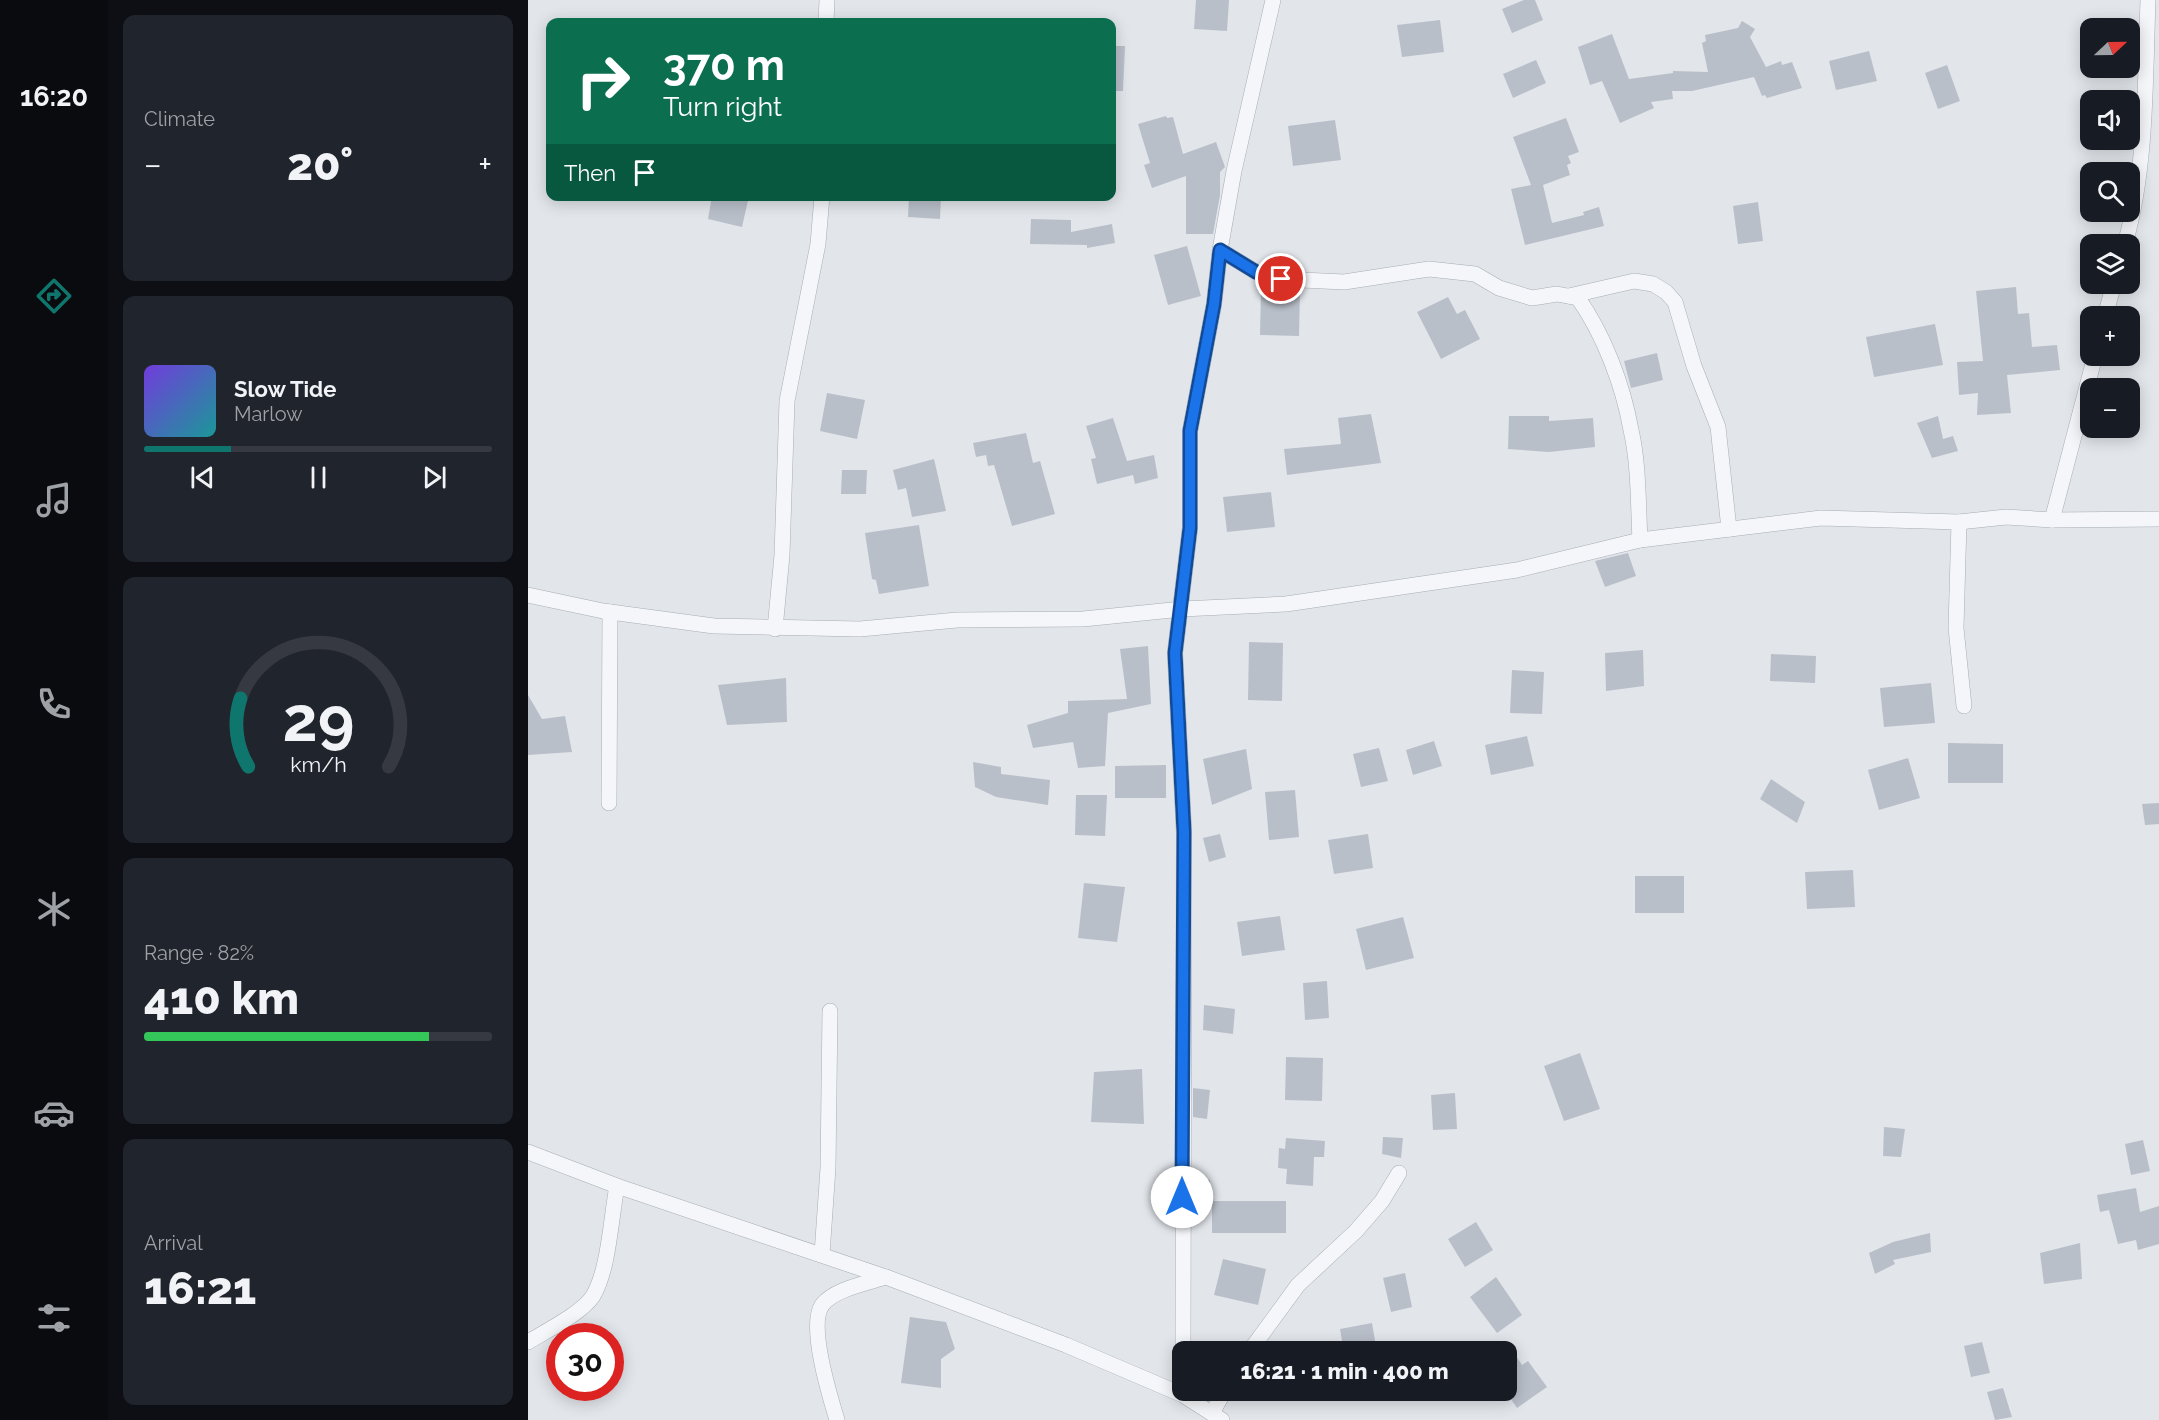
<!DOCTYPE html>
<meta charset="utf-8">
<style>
body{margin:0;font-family:Raleway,sans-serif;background:#20242c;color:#f1f3f6;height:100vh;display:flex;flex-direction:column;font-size:22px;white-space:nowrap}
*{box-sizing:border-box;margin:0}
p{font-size:20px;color:#9ea1a6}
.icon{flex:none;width:33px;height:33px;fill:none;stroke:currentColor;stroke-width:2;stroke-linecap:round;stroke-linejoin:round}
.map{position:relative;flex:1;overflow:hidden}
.side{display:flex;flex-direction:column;gap:15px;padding:15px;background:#0d0f14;width:420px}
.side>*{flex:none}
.top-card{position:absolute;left:18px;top:18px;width:570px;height:183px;border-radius:12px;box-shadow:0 3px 15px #0003;background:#0b6e4f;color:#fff;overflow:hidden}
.needle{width:39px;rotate:68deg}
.tools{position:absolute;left:1552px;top:18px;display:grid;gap:12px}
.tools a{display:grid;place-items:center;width:60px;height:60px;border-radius:12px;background:#171b24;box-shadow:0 3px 15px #0003;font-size:30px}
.speed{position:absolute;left:18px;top:1323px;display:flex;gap:12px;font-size:30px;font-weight:700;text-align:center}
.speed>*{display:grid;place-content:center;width:78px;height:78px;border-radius:50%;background:#171b24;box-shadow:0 3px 15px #0003;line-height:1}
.speed .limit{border:9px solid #d22;background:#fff;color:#111}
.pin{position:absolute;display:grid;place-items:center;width:51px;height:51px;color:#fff;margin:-26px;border:3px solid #fff;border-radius:50%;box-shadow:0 2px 6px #0007}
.me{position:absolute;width:66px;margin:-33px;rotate:0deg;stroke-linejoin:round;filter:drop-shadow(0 0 4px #0008)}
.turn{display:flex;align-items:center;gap:21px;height:126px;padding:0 18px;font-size:27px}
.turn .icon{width:78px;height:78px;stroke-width:2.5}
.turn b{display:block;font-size:42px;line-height:51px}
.then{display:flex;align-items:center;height:57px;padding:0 18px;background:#0003;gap:12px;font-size:22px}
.big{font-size:45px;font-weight:800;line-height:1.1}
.side .widget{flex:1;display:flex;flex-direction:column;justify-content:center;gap:9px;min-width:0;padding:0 21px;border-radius:12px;background:#20242c}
.side .dial{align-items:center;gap:0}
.dial svg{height:156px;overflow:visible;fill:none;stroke:#363941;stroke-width:7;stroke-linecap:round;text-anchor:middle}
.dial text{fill:#f1f3f6;stroke:none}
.song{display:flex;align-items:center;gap:18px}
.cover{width:72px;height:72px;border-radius:9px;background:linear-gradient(135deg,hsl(260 70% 55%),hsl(180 70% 35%))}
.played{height:6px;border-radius:3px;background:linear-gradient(90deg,#0f766e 25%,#363941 25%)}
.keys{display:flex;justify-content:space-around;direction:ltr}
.heat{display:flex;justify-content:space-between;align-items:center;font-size:33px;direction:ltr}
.charge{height:9px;border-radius:4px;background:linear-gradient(90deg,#34c759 82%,#363941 0)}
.trip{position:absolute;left:644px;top:1341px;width:345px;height:60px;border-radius:12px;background:#171b24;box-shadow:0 3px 15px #0003;font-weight:800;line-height:60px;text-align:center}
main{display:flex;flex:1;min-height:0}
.tabs{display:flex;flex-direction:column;width:108px;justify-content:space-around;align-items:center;background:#090b0e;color:#9ea1a6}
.tabs .icon{width:42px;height:42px}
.tabs .current{color:#0f766e}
.tabs b{font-size:27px;color:#f1f3f6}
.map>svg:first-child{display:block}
.building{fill:#b9bfc9}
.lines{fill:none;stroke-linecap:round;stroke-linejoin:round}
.street-casing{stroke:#a7adb6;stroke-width:16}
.street{stroke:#f5f6f9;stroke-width:15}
.route-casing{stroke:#114b97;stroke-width:15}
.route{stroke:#1a73e8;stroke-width:10}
</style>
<main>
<nav class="tabs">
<b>16:20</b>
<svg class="icon current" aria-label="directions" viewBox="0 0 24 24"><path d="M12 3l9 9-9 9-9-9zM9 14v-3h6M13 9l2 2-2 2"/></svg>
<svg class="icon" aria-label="music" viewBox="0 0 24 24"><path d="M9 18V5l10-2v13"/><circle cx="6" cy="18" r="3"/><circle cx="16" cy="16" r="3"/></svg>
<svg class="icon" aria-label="phone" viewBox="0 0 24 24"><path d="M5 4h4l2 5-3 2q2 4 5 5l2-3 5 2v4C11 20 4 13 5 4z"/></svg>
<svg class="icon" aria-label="climate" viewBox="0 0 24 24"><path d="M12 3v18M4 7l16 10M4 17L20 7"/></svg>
<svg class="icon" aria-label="car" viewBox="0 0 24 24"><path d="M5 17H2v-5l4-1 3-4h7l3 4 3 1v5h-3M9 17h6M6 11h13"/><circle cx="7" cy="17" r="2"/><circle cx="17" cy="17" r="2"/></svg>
<svg class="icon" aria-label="filters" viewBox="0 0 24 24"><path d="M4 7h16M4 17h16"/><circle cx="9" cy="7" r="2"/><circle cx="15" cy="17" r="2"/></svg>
</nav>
<section class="side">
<div class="widget"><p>Climate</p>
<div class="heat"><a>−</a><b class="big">20°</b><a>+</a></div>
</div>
<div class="widget">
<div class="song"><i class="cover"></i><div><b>Slow Tide</b><p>Marlow</p></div></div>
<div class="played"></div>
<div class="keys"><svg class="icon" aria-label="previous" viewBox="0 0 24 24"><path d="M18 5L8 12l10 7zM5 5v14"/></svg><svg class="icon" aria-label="pause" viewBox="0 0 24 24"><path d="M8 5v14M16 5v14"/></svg><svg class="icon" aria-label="next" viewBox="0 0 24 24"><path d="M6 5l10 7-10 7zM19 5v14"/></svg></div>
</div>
<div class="widget dial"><svg viewBox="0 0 100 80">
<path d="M14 69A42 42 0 1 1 86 69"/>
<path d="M14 69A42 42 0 0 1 10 34" stroke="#0f766e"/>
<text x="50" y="56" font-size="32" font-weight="700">29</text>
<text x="50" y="72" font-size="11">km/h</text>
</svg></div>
<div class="widget"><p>Range · 82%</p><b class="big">410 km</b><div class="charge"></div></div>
<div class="widget"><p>Arrival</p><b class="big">16:21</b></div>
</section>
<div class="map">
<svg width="1631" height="1420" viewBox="0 0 1631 1420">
<rect width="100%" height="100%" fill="#e2e6eb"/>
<g class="building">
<polygon points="668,0 701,0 699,31 666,29"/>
<polygon points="996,0 1007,0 1015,20 984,33 974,9"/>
<polygon points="912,20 916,52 874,57 869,25"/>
<polygon points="1214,21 1227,29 1222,37 1238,67 1253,61 1254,65 1264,62 1274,88 1239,98 1237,95 1234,96 1226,77 1164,91 1144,91 1145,99 1123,102 1126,108 1092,123 1074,81 1062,85 1050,47 1084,34 1101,79 1145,73 1145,71 1180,72 1174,43 1178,41 1177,35 1210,28"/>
<polygon points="584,46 597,46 595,91 584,91"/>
<polygon points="1341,51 1349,81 1308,90 1301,61"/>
<polygon points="1008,60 1018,83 985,98 975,74"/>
<polygon points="1419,65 1432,101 1410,109 1397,73"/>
<polygon points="638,116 639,118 645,117 655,154 688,142 697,167 692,172 692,195 685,234 658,234 658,176 624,188 616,165 622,163 610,124"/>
<polygon points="1038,118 1051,152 1040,156 1043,163 1039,165 1042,175 1015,185 1024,223 1056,215 1055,212 1071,207 1076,226 997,245 983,189 1003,185 985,137"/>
<polygon points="807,120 813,160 765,166 760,126"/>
<polygon points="184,196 221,196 214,227 180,219"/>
<polygon points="381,196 413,196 412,219 380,217"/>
<polygon points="1230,202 1235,241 1210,244 1205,206"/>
<polygon points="503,219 543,220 543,232 584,224 587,243 559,248 559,245 502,244"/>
<polygon points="659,246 673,296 640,305 626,255"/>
<polygon points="1488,287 1490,314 1501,313 1504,347 1529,345 1532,370 1479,375 1483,413 1449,415 1450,393 1431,395 1429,362 1455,361 1448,291"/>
<polygon points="733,291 772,291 771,336 732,335"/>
<polygon points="920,297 929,314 937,310 952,339 913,359 889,312"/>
<polygon points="1407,324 1415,365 1346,377 1338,337"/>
<polygon points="1129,353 1135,380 1103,388 1096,361"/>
<polygon points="299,393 337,400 329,439 292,431"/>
<polygon points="843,414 853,463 759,475 756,449 813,444 810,418"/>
<polygon points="981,416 1021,416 1021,421 1065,418 1067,447 1021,452 980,449"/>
<polygon points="1410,416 1415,439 1425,436 1430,451 1404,458 1389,423"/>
<polygon points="585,418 599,461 626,455 630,478 607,484 605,475 569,484 563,459 568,458 558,426"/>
<polygon points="498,433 505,463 512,461 527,514 484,526 466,465 460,466 458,455 448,457 445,443"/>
<polygon points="406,459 418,511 384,517 378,488 370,490 365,470"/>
<polygon points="314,470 339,470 338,494 313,494"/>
<polygon points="743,492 747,527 699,532 695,497"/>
<polygon points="391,525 401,586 351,594 348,580 344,579 337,533"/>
<polygon points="1100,553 1108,576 1077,587 1067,561"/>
<polygon points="721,642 755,643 754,701 720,700"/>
<polygon points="620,646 623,704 580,713 577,766 550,768 545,742 505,748 499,725 540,713 540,701 599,699 592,649"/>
<polygon points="1115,650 1116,686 1078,691 1077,653"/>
<polygon points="1243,654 1288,656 1287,683 1242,681"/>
<polygon points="984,670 1016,672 1014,714 982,713"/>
<polygon points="258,678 259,722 199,725 190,685"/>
<polygon points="1403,683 1407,723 1356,727 1352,688"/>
<polygon points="0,695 14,719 37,716 44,752 0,755"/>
<polygon points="999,736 1006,766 963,775 957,745"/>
<polygon points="906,741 914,766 885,775 878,750"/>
<polygon points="1420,743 1475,744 1475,783 1420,783"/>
<polygon points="851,748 860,781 833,787 825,754"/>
<polygon points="718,749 724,789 684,805 675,759"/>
<polygon points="1380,758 1392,798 1351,810 1340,770"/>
<polygon points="445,762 473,767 473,774 522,780 520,805 468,797 447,787"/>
<polygon points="638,765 638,798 587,798 587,766"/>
<polygon points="1243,779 1277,802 1269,823 1232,799"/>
<polygon points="767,790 771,837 741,840 737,792"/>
<polygon points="548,795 579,795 577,836 547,835"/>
<polygon points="1631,803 1631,824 1617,825 1614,804"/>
<polygon points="692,834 698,857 681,862 675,838"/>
<polygon points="840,834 845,868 806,874 800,840"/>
<polygon points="1325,870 1327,907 1279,909 1277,872"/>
<rect x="1107" y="876" width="49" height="37"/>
<polygon points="556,883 597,887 589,942 550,938"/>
<polygon points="752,916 757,950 714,956 709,922"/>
<polygon points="875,917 886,958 838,970 828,929"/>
<polygon points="799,981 801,1018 777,1020 775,983"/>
<polygon points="676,1005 707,1009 705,1034 675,1030"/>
<polygon points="1052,1053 1072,1109 1036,1121 1016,1066"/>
<polygon points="758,1057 795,1058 794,1101 757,1100"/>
<polygon points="614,1069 616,1124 563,1122 566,1072"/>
<polygon points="665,1088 682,1090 679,1119 665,1117"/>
<polygon points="927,1093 929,1129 905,1130 903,1095"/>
<polygon points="1356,1127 1377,1129 1373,1157 1355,1156"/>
<polygon points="855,1137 875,1138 873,1158 854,1154"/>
<polygon points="758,1138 797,1141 796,1157 786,1157 785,1186 758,1184 759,1169 750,1168 751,1148 757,1149"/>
<polygon points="1615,1140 1622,1171 1603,1175 1597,1144"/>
<polygon points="665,1178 682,1180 681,1195 665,1193"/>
<polygon points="1608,1188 1612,1212 1631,1206 1631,1244 1610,1250 1608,1240 1590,1244 1581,1210 1572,1212 1569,1195"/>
<rect x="684" y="1201" width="74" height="32"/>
<polygon points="948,1222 965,1250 937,1267 920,1239"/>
<polygon points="1402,1233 1403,1252 1365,1260 1367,1264 1347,1274 1341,1253 1365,1242"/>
<polygon points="1552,1243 1554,1279 1516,1284 1512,1253"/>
<polygon points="695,1259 738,1269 730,1305 686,1295"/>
<polygon points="877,1273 884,1307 863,1312 855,1278"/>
<polygon points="968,1277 994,1315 969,1333 942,1297"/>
<polygon points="382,1317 418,1322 427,1349 413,1359 413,1388 373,1383"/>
<polygon points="844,1323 849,1352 816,1352 812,1329"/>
<polygon points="978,1341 994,1365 1000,1361 1019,1387 989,1408 978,1392"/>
<polygon points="1454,1342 1462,1373 1443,1377 1436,1346"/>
<polygon points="1475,1388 1484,1417 1467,1420 1459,1392"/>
</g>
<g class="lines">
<g class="street-casing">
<g id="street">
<polyline points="298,22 299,0"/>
<path d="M1597 244C1619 166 1617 81 1620 0"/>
<path d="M692 250 728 272 753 279 816 282 901 269 947 274 971 288 1004 298 1029 294 1050 298C1076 335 1095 385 1103 430 1111 465 1110 503 1112 540"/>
<polyline points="1041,296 1106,281 1125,284 1138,292 1147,302 1166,366 1190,427 1201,529"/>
<polyline points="1577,316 1586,284"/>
<polyline points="1524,520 1567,356"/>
<polyline points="1431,522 1428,628 1436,706"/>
<polyline points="0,595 75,611 186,626 332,629 429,620 555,619 654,609 758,604 989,570 1112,540 1293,518 1431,522 1478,517 1524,520 1631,519"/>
<polyline points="247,629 254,555 259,401 290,244 294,196"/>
<polyline points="81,803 82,612"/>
<polyline points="0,1152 89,1186 358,1277 538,1345 655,1395 694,1420"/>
<polyline points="294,1254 300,1168 302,1011"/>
<path d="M0 1342C18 1331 54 1313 65 1296 81 1269 83 1217 89 1186"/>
<polyline points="655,1352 656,832 647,653 662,528 662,431 686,304 692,250 706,171 745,0"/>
<polyline points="721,1352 770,1285 828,1231 854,1201 871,1173"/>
<polyline points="684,1413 697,1390"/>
<path d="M309 1420C302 1397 280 1326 294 1305 306 1289 340 1283 358 1277"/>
</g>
</g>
<use href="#street" class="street"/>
</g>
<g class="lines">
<g class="route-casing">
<polyline id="route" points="654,1197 656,832 647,653 662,528 662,431 686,304 692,250 728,272 753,279"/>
</g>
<use href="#route" class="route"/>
</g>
</svg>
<div class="tools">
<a><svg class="needle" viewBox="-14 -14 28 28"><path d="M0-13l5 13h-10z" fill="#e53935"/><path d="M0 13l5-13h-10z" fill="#9ea1a6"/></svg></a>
<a><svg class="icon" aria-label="sound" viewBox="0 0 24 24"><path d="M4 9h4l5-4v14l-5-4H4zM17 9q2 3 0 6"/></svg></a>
<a><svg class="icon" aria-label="search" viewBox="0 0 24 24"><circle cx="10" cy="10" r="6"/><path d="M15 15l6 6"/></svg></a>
<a><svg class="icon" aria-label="layers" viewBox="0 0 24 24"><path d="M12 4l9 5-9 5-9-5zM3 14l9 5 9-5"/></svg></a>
<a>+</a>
<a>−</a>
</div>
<div class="speed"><div class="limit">30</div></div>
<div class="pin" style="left:753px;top:279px;background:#d93025"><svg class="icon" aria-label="arrive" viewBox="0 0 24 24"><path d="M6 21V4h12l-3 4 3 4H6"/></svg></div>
<svg class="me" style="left:654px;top:1197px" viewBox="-20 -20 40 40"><circle r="19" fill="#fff"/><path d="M0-13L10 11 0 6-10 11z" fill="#1a73e8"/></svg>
<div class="trip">16:21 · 1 min · 400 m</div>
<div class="top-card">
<div class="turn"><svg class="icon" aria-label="right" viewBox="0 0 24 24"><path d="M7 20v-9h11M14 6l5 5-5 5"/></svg><div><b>370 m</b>Turn right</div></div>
<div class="then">Then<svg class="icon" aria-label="arrive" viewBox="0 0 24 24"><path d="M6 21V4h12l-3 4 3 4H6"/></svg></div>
</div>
</div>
</main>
